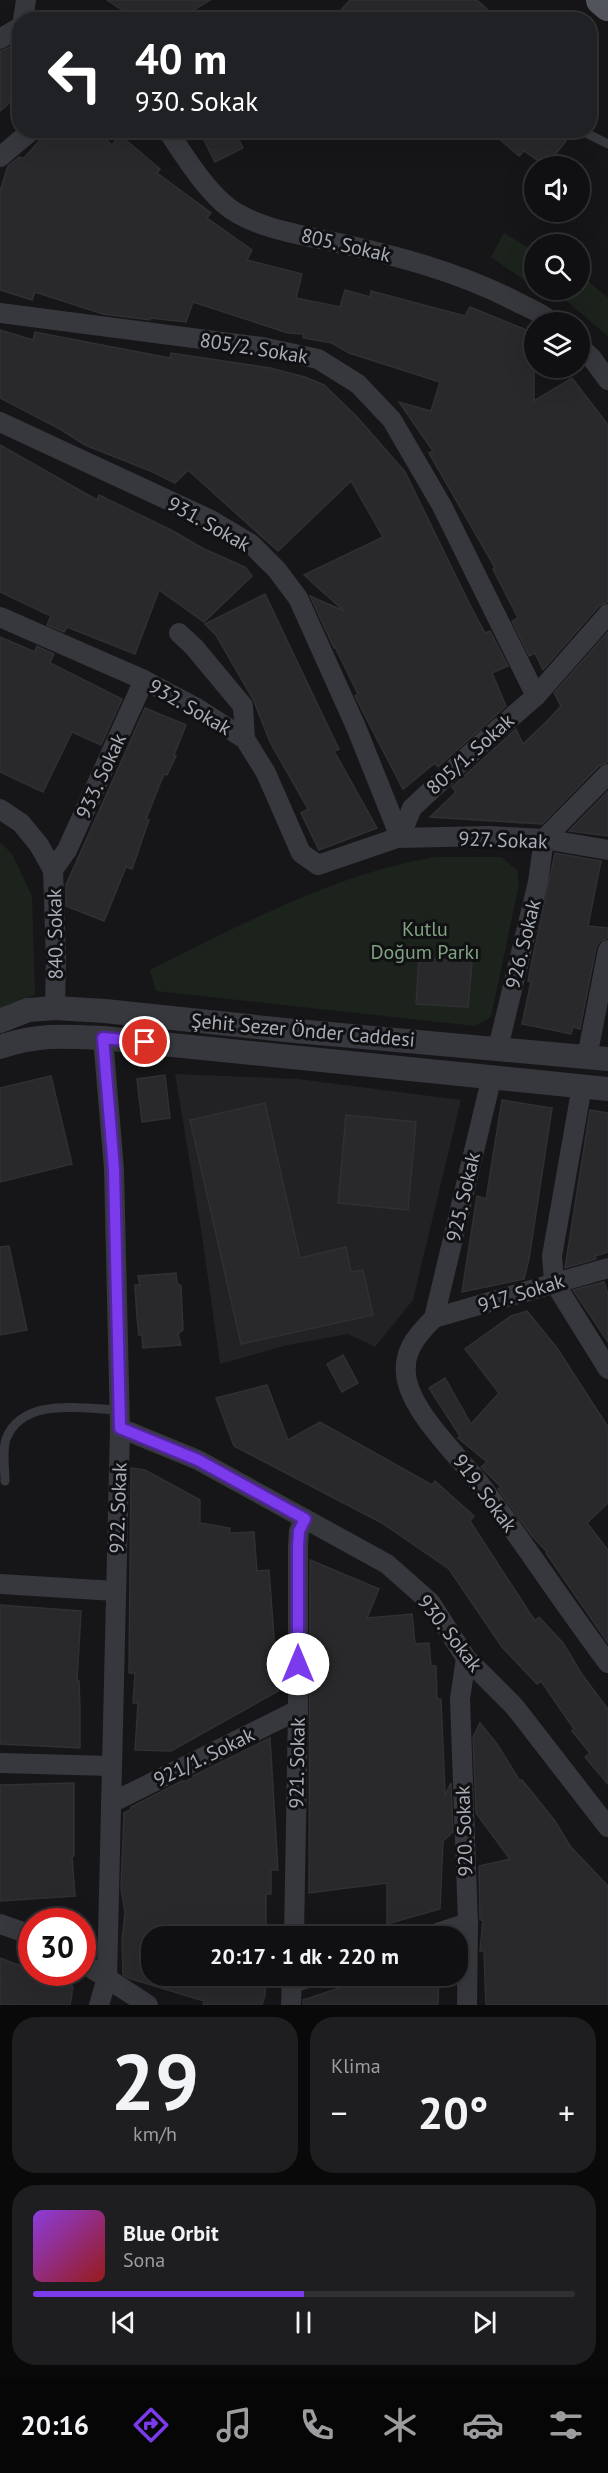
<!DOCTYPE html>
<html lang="tr">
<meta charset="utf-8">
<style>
body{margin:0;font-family:"PT Sans",sans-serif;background:#1e1e20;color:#f1f3f6;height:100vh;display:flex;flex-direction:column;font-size:22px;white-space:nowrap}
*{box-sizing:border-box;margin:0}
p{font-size:20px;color:#9c9d9f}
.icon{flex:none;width:33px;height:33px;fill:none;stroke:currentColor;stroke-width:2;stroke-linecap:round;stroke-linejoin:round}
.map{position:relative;height:2005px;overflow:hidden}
.panel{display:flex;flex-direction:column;gap:12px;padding:12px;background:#09090a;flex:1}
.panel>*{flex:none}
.top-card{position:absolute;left:12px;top:12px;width:585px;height:126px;border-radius:24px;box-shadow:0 6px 24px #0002,0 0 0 2px #303032;background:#202124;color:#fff;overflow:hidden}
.controls{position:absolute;left:524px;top:156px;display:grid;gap:12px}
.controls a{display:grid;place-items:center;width:66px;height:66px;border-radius:50%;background:#101012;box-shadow:0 6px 24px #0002,0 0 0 2px #303032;font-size:30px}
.speed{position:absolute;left:18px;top:1908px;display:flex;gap:12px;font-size:30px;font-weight:700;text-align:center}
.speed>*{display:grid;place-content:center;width:78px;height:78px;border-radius:50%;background:#101012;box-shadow:0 6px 24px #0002,0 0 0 2px #303032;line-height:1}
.speed .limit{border:9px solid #d22;background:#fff;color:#111}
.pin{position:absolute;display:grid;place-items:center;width:51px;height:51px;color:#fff;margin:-26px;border:3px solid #fff;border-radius:50%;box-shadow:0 2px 6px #0007}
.me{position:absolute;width:66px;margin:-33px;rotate:0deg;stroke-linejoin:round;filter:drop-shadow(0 0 4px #0008)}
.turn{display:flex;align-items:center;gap:21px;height:126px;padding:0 24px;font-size:27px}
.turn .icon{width:78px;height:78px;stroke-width:2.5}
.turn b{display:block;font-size:42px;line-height:51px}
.big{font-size:45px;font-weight:700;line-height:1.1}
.panel .widget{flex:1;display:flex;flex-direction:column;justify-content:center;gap:9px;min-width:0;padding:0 21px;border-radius:24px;background:#1e1e20}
.panel .dial{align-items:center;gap:0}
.dial b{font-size:78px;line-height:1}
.song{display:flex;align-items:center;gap:18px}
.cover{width:72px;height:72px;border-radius:9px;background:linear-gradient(135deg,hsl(270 70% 55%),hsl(0 70% 35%))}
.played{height:6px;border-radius:3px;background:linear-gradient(90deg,#7c3aed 50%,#303032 50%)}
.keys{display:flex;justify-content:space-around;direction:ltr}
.heat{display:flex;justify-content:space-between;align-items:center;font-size:33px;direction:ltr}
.panel .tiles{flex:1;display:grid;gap:12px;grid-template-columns:1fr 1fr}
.widget:last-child{grid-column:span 2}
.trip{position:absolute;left:141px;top:1926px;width:327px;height:60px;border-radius:24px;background:#101012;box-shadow:0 6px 24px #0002,0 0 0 2px #303032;font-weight:700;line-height:60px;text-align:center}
.tab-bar{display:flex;height:96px;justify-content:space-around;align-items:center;background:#060607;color:#9c9d9f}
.tab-bar .icon{width:42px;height:42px}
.tab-bar .selected{color:#7c3aed}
.tab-bar b{font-size:27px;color:#f1f3f6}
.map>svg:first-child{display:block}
.built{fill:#222225}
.green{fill:#1c231d}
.building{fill:#29292c;stroke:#303034;stroke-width:1.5}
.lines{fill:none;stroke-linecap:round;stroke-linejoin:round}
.service{stroke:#37383d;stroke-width:9}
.minor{stroke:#37383d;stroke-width:20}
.tertiary{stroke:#37383d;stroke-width:24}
.primary{stroke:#53555c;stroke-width:30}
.route-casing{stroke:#51269a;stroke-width:15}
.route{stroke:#7c3aed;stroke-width:10}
.labels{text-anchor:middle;stroke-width:6;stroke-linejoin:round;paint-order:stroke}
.street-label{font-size:20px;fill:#a8adb8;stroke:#111113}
.park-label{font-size:20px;fill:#7fa381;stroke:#111113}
</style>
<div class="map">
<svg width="608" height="2005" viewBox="0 0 608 2005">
<rect width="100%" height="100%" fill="#161618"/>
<polygon class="built" points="175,1074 298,1079 461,1100 413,1300 375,1347 348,1334 288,1345 220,1364 202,1235"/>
<g class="green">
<polygon points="504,233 534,251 534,287 491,257"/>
<polygon points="583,277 608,298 608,336 564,299 572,290 579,290 579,281"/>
<polygon points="0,842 12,854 32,896 35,995 0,1009"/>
<path d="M435 857H501L517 870 519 884 491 1017 475 1026 156 991 150 970C241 925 334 874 435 857Z"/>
</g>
<g class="building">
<polygon points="107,0 210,0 178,20 137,20"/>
<polygon points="350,0 477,0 499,20 332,20"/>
<polygon points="14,45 20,46 20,94 0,111 0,51"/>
<polygon points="49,130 96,130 112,145 120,135 160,169 157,173 211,213 207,218 252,250 247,260 302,274 296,298 340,307 345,290 370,297 371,291 465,316 470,307 524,329 534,338 534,401 572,378 608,425 608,602 599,606 543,670 535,653 529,656 512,621 518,618 493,569 495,568 429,453 433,451 399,402 431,411 440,382 349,353 332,343 303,338 304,334 288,333 193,302 186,322 150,318 150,320 103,314 35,292 32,300 0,290 0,191 8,166 19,157 24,158"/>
<polygon points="199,130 234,130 243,148 215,162"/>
<polygon points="489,130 552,130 566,141 546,166 524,151 519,156"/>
<polygon points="0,330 33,340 35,332 170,358 171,353 270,368 305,377 324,385 358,418 405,472 471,607 485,633 490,631 508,666 492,673 506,706 438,767 435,763 403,789 364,714 355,696 358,694 335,647 334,648 310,596 344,611 304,575 383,537 351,481 278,551 188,470 175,483 153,472 85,445 60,429 0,398"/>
<polygon points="0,445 97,500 99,495 173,531 202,548 245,567 252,576 204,622 159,590 135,654 67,627 64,632 47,625 51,616 0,592"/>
<polygon points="265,594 334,739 339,749 334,751 377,828 319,850 301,813 308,809 270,742 253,699 216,635 205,624"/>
<polygon points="608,632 608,762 599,766 542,824 430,817 456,792 452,787 516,729 523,744 548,720 561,706 554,693"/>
<polygon points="0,637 35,652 37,646 54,654 50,663 122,699 101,745 72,732 43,792 0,772"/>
<polygon points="145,708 186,725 174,755 176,756 167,775 164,774 146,819 149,820 132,869 126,867 104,921 66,906 66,885"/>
<polygon points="608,791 608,836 569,831"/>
<polygon points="555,853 601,861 588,926 608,928 608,938 599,942 596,948 580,1029 573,1027 571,1034 522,1024 531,982 528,981 533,956"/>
<polygon points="419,958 472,962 468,1007 416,1004"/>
<polygon points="165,1075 170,1118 142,1122 137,1079"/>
<polygon points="51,1076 72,1164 0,1182 0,1088"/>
<polygon points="502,1100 552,1108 529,1259 524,1279 462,1292 477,1196 486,1199"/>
<polygon points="265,1103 300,1258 346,1247 351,1272 363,1270 373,1315 241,1344 190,1120"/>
<polygon points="590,1110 608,1113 608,1252 595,1256 596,1259 565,1268"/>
<polygon points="346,1115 416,1122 408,1210 338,1203"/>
<polygon points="9,1246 27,1330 0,1335 0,1247"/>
<polygon points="176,1273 177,1283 181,1286 183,1330 178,1334 181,1345 143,1348 142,1335 139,1335 137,1318 135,1285 140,1285 138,1276"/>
<polygon points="604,1282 608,1294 608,1342 573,1290"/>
<polygon points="527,1311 557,1348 608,1427 608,1503 587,1523 608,1550 608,1643 546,1553 547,1552 532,1536 498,1489 501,1487 481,1467 487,1462 458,1438 460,1436 429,1388 445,1378 471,1424 499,1393 465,1349 511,1316"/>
<polygon points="343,1355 358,1383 342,1392 327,1364"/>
<polygon points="267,1385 288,1440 320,1422 432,1485 435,1481 474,1516 470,1521 535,1621 539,1617 563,1643 583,1676 608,1709 608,1784 585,1757 590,1753 572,1731 574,1729 541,1681 537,1684 502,1647 449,1569 382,1523 234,1446 216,1398"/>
<polygon points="131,1468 145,1470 200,1500 200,1523 230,1528 229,1533 254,1532 257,1571 269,1570 278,1691 171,1751 135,1750 138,1703 133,1703 135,1673 129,1673"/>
<polygon points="310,1560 379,1589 367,1618 412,1614 415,1644 429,1643 431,1666 436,1666 437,1699 441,1699 445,1795 451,1783 453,1832 443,1841 440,1909 387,1924 387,1883 309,1893"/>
<polygon points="0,1605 81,1611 77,1681 79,1681 80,1708 80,1748 0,1744"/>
<polygon points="480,1723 497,1744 520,1781 522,1780 555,1821 570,1846 608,1886 608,2005 486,2005 484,1951 480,1951 483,1920 480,1920 479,1866 510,1859 476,1813 473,1737"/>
<polygon points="270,1738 278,1870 271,1870 271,1894 266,1894 266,1936 152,1936 152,1976 266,1978 265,1995 262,2005 203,2005 204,2001 128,1978 123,1975 122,1941 125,1912 121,1888 124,1813 130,1810 131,1807 182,1781 188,1781 189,1778"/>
<polygon points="74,1783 74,1856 72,1856 75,1896 0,1901 0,1785"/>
<polygon points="0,1958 32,1970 32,1972 37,1972 73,1987 70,2005 0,2005"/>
<polygon points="361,1976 439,1976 438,2005 303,2005 303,2000 339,1988 337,1984"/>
</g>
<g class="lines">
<g class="service">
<polyline points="582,131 608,144"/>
<path d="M5 1481C5 1469 2 1450 6 1439 23 1396 83 1409 119 1410"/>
</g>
<g class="minor">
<polyline points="23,20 26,0"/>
<polyline points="0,39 20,27"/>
<path d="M167 130C184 155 201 183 223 203 249 227 301 235 334 242 398 256 459 272 517 302 529 308 542 313 552 322"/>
<polyline points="0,157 32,130"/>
<polyline points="0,313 262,347 318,359 358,384 392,420 442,506 536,696"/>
<polyline points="579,346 591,357 608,380"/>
<polyline points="0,422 211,520 251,544 277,570 298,598 356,727 400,837"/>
<polyline points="0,617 144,680 195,707 245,739 266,773 301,853 318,865 400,837 412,808 483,742 536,696 608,614"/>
<polyline points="179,633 194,647 243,706 245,739"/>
<polyline points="0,809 21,823 39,845 53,870 56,959 55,1008"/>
<polyline points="397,838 489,836 544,839 608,850"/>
<polyline points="53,870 67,850 144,680"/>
<polyline points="498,1048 538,882 544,839 608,774"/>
<polyline points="587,1057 608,950"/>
<polyline points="582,1086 552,1256 554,1282 608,1369"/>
<path d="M434 1318C416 1336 401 1353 407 1381 416 1418 461 1458 483 1488 526 1546 565 1606 608 1663"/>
<polyline points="434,1318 492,1076"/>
<polyline points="434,1318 608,1268"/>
<polyline points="120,1428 198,1460 387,1564 430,1602 466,1658 514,1706 608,1827"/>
<polyline points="0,1584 115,1591"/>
<polyline points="466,1658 460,1699 468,1923 467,2005"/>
<polyline points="0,1763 111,1766"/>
<polyline points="111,1803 298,1710"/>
<polyline points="0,1924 32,1935"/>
<polyline points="294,1936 298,1710 298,1547 299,1531 305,1519"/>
<polyline points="428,1936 468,1923"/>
<polyline points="82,1962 148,2005"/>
<polyline points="292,1983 314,1976"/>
<polyline points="99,2005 107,1978 120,1428 114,1169 103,1038"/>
<polyline points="291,2005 292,1976"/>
</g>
<g class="tertiary">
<polyline points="0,1021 28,1010 55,1008 105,1011 285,1030 608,1059"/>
<path d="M0 1047C38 1034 64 1036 103 1038L608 1089"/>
</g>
<polyline class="primary" points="601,0 608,6"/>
</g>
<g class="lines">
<g class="route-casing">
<polyline id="route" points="145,1042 103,1038 114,1169 120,1428 198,1460 305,1519 299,1531 298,1547 298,1664"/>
</g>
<use href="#route" class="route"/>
</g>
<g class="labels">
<g class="street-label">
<text transform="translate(346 245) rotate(13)" y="7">805. Sokak</text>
<text transform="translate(254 348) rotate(9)" y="7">805/2. Sokak</text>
<text transform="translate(209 524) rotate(29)" y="7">931. Sokak</text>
<text transform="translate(190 707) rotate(30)" y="7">932. Sokak</text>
<text transform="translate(470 754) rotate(-42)" y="7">805/1. Sokak</text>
<text transform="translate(101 776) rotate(-65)" y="7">933. Sokak</text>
<text transform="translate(503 840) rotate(2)" y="7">927. Sokak</text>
<text transform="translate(55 934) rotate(-91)" y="7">840. Sokak</text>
<text transform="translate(523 944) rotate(-76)" y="7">926. Sokak</text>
<text transform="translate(303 1030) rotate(5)" y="7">Şehit Sezer Önder Caddesi</text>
<text transform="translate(463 1197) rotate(-77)" y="7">925. Sokak</text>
<text transform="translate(521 1293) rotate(-17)" y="7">917. Sokak</text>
<text transform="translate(485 1493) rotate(53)" y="7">919. Sokak</text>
<text transform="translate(118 1508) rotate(-88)" y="7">922. Sokak</text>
<text transform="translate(450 1633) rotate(52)" y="7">930. Sokak</text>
<text transform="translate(204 1757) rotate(-26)" y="7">921/1. Sokak</text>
<text transform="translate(297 1763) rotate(-89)" y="7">921. Sokak</text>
<text transform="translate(464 1831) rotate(-92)" y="7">920. Sokak</text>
</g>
<g class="park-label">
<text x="425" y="936">Kutlu<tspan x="425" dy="23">Doğum Parkı</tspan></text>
</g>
</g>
</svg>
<div class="controls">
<a><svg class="icon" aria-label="sound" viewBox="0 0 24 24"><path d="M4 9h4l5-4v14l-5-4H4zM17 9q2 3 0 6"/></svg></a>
<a><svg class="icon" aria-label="search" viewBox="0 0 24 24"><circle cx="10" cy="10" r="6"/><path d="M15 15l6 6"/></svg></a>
<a><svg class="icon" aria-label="layers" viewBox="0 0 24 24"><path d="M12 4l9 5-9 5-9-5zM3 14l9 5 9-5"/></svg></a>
</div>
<div class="speed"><div class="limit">30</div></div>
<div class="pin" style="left:145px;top:1042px;background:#d93025"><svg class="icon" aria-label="arrive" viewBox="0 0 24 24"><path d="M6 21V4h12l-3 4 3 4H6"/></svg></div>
<svg class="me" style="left:298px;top:1664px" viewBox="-20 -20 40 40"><circle r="19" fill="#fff"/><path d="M0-13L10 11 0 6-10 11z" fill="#7c3aed"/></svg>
<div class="trip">20:17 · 1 dk · 220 m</div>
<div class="top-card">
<div class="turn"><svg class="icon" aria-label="left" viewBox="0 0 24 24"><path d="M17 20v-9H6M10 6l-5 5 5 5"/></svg><div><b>40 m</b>930. Sokak</div></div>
</div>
</div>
<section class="panel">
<div class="tiles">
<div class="widget dial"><b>29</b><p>km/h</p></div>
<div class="widget"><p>Klima</p>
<div class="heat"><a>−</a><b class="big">20°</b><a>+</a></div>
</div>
<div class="widget">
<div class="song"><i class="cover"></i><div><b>Blue Orbit</b><p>Sona</p></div></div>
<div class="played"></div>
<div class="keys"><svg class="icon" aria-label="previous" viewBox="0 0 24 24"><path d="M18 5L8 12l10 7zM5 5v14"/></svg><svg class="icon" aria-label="pause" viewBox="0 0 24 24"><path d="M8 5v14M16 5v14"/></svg><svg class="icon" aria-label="next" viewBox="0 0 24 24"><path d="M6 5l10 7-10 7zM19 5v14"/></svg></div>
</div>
</div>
</section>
<nav class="tab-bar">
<b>20:16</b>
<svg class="icon selected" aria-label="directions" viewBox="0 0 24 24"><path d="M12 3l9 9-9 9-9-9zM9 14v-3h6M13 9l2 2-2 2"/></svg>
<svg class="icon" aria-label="music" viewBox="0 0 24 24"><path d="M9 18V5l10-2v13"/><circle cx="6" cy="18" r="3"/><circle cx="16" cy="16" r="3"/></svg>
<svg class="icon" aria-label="phone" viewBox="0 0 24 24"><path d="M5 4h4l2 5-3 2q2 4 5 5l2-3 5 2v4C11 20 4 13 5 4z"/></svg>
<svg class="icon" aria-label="climate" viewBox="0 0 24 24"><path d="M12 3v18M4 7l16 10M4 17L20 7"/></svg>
<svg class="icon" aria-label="car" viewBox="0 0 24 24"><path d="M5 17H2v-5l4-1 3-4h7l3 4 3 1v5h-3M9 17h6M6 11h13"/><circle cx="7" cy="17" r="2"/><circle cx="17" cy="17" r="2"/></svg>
<svg class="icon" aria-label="filters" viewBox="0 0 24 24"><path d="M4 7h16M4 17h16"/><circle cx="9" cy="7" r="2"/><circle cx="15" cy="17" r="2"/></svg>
</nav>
